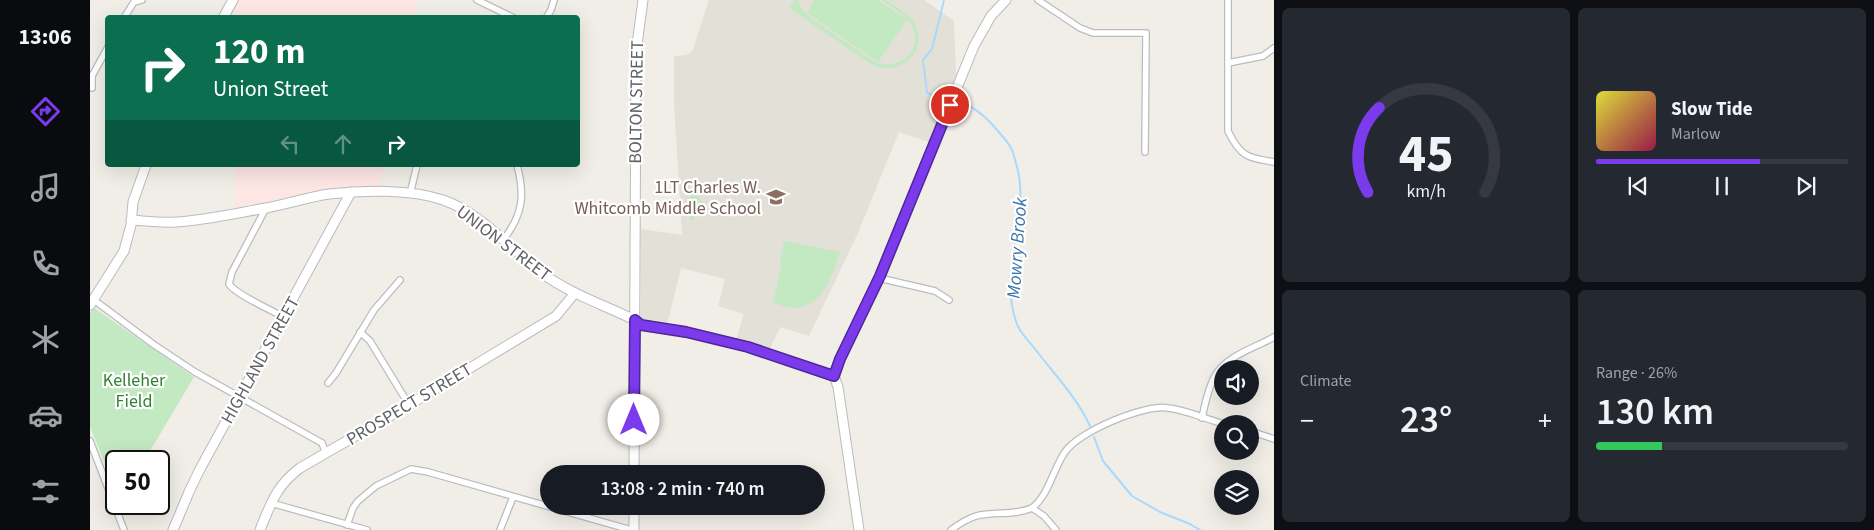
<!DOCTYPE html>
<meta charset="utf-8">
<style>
body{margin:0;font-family:"Source Sans 3",sans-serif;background:#242831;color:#f1f3f6;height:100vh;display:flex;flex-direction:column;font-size:19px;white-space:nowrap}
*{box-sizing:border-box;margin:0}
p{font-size:16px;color:#9ea1a6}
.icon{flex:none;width:28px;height:28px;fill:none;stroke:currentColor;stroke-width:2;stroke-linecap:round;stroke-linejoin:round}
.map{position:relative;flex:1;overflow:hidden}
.sheet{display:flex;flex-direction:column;gap:8px;padding:8px;background:#0d0f14;width:600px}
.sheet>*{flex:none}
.guide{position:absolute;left:15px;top:15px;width:475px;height:152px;border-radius:5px;box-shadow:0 5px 20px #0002;background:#0b6e4f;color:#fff;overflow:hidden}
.buttons{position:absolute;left:1124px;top:360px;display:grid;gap:10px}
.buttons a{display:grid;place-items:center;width:45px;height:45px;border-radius:50%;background:#171b24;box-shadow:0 5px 20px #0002;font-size:25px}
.speed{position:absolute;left:15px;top:450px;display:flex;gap:10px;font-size:25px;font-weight:700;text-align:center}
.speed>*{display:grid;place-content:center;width:65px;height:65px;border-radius:50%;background:#171b24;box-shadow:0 5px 20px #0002;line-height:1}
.speed .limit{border:2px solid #111;border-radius:8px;background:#fff;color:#111}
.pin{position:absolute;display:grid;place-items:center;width:42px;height:42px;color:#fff;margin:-21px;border:2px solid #fff;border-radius:50%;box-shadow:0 1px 5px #0007}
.me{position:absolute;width:55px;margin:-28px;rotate:0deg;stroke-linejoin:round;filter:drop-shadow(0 0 4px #0008)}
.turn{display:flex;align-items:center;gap:18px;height:105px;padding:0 25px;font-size:22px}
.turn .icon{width:65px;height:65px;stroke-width:2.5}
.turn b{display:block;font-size:35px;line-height:42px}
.lanes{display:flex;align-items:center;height:48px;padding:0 25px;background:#0003;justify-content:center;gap:25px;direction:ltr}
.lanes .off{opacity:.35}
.big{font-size:38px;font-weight:600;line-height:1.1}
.sheet .card{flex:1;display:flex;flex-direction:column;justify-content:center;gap:8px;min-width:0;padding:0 18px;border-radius:8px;background:#242831}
.sheet .dial{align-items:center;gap:0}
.dial svg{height:130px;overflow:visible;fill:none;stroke:#363941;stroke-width:7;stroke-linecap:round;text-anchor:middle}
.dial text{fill:#f1f3f6;stroke:none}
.song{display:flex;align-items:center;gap:15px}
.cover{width:60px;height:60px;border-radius:8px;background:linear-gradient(135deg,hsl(60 70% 55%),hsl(340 70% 35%))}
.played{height:5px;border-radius:2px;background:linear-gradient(90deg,#7c3aed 65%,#363941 65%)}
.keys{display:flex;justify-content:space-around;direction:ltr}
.heat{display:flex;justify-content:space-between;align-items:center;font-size:28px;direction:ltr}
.charge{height:8px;border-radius:4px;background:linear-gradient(90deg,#34c759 26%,#363941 0)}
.sheet .tiles{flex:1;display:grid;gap:8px;grid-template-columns:repeat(2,1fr)}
.trip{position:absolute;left:450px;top:465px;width:285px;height:50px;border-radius:25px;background:#171b24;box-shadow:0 5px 20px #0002;font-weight:600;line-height:50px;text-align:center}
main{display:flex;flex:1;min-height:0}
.tab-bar{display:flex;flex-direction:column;width:90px;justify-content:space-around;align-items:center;background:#090b0e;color:#9ea1a6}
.tab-bar .icon{width:35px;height:35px}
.tab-bar .on{color:#7c3aed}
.tab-bar b{font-size:22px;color:#f1f3f6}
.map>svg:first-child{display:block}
.education{fill:#e3e0d7}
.medical{fill:#fde6e4}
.green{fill:#c3e9c2}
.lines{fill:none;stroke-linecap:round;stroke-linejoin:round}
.stream{stroke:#a8daff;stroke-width:2}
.street-casing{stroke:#b9bcc0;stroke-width:8}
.secondary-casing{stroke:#b8bbc0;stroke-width:11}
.street{stroke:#fff;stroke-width:5.5}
.secondary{stroke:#fff;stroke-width:9}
.route-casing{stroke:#51269a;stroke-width:12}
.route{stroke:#7c3aed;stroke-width:9}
.labels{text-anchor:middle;stroke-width:4.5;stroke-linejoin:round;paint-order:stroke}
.street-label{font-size:18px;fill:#5e6267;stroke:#fff}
.education-label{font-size:18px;fill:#785e54;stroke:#fff;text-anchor:end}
.park-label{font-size:18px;fill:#318334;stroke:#fff}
.water-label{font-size:19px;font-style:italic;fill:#3c74ad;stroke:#fff}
</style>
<main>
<nav class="tab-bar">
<b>13:06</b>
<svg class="icon on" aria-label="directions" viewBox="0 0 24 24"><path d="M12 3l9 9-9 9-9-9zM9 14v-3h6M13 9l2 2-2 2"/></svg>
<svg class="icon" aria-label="music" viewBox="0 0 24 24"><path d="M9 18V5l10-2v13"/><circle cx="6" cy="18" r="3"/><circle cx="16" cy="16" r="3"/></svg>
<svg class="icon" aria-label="phone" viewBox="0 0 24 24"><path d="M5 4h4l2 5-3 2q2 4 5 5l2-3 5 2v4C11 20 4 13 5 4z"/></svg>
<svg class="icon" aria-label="climate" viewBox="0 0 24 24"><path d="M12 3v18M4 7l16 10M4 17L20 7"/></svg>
<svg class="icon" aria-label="car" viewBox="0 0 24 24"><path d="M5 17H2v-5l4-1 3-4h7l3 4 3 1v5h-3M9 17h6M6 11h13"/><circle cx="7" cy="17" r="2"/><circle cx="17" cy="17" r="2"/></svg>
<svg class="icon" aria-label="filters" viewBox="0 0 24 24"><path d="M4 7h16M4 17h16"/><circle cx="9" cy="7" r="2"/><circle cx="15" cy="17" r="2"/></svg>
</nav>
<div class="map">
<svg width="1184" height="530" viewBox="0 0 1184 530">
<rect width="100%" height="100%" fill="#f1eee7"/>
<polygon class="education" points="619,0 834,0 864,21 866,76 839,142 809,132 768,233 719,336 690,327 680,349 646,339 654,314 628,306 635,279 591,268 577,325 554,320 551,318 551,229 592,235 584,103 584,56 596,55 602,52"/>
<g class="medical">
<polygon points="147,0 327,0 324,17 137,18"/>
<polygon points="146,165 295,165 288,188 234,189 145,208"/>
</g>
<g class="green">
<path d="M705 0H708L712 9 718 16 782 60C807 75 836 50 821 24 815 14 801 7 791 0 798 0 802 4 808 8 814 12 819 15 823 21 841 48 813 76 784 66L699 8Z"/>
<polygon points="724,0 788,0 817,20 788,62 717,13"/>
<polygon points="604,192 615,205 602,221 599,218 601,203 599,197"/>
<path d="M694 241 750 252C743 275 732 308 703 308 696 308 689 304 683 303L691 268 690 263Z"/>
<polygon points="4,308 104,377 54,461 26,461 26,490 0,427 0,312"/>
</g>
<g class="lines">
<g class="stream">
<polyline points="854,0 842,49 833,60 837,93 857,97"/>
<path d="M868 101C884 106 897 118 907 130 912 136 918 142 921 148 924 153 925 161 927 167 941 220 907 272 927 324 930 333 939 341 945 349 964 374 986 396 1000 426"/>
<polyline points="1004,437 1013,461 1042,496 1070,512 1100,524 1110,530"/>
</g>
<g class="street-casing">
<g id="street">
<polyline points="387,0 424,18"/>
<polyline points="948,0 990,28 1003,33 1056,33 1055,152"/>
<path d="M1138 0V131C1150 156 1157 158 1184 162"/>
<polyline points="34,18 44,2 52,0"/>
<polyline points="456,18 461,10 464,0"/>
<polyline points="1138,63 1173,56 1184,48"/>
<polyline points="2,88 2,76 18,47"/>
<polyline points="320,194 327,165"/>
<path d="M176 208 142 272 139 284C145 294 181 310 194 317"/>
<path d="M414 239C433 214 435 195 427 165"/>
<polyline points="789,278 845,291 859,300"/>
<polyline points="4,300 63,344 105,372 232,443 236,454"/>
<polyline points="270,332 280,341 319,405"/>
<polyline points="238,383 246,373 284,310 310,280"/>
<path d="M1112 418C1115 404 1118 388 1125 376 1137 355 1165 348 1184 337"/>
<polyline points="1160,431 1184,439"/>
<polyline points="0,441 34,530"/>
<polyline points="181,503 277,530"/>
<path d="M942 508C959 495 963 469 975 452 988 432 1054 404 1078 408 1097 410 1115 419 1134 424"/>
<polyline points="257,525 263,508 268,501 286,486 321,469 338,472 541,530"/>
<polyline points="410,530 423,497"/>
<path d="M861 530C869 524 877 519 886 516 904 511 924 516 942 508L954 516 966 530"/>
</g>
</g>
<g class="secondary-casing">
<g id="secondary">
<polyline points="133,18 143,0"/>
<path d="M41 220C56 221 71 223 86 222 116 220 147 213 176 208 198 204 218 197 239 194 273 190 321 189 353 200 393 214 420 249 453 274 481 294 514 305 545 320L551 325 596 332 658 347 744 376"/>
<polyline points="0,305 34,251 41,225 43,202 56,165"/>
<polyline points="544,474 546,52 553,0"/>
<polyline points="544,506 544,530"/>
<polyline points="83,530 99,492 109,471 261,192"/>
<path d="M170 530C181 503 186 486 210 468L319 405 466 316 485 293"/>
<polyline points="769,530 748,387 744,376 750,359 790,276 884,46 901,16 916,0"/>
</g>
</g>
<use href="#street" class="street"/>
<use href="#secondary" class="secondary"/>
</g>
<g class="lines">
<g class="route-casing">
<polyline id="route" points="544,420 545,320 551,325 596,332 658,347 744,376 750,359 790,276 860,105"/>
</g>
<use href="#route" class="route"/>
</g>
<defs>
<g id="school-bare" transform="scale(1.5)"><path d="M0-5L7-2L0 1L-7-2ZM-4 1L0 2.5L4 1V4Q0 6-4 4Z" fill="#8d6e63" stroke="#fff" stroke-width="2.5" paint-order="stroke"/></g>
</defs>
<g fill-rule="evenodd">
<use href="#school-bare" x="686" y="197"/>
</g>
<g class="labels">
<g class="street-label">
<text transform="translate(546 102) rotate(-89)" y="6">BOLTON STREET</text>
<text transform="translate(414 243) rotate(37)" y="6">UNION STREET</text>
<text transform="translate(170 360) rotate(-61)" y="6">HIGHLAND STREET</text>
<text transform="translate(319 404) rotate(-31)" y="6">PROSPECT STREET</text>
</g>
<g class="education-label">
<text x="671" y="193">1LT Charles W.<tspan x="671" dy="21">Whitcomb Middle School</tspan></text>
</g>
<g class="park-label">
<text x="44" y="386">Kelleher<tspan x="44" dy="21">Field</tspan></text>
</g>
<g class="water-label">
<text transform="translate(926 248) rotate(-86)" y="7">Mowry Brook</text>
</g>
</g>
</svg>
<div class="buttons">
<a><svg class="icon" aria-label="sound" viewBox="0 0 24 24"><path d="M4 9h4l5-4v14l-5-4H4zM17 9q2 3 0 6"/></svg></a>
<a><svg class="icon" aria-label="search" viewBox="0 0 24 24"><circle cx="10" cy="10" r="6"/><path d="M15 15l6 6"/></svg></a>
<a><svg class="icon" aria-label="layers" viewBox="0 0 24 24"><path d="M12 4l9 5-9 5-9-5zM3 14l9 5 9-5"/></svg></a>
</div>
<div class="speed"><div class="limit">50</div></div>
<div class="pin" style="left:860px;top:105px;background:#d93025"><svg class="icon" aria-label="arrive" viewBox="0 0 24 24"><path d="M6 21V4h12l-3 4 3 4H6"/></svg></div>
<svg class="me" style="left:544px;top:420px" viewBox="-20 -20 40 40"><circle r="19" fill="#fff"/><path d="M0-13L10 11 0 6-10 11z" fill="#7c3aed"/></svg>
<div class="trip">13:08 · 2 min · 740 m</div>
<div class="guide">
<div class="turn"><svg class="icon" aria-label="right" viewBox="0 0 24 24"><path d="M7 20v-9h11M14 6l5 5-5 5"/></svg><div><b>120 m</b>Union Street</div></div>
<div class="lanes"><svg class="icon off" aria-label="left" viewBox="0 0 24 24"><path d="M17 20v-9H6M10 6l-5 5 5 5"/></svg><svg class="icon off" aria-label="ahead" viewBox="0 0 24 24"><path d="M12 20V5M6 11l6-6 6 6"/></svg><svg class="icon" aria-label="right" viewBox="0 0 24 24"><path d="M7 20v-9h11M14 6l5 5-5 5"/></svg></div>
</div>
</div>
<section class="sheet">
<div class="tiles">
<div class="card dial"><svg viewBox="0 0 100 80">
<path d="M14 69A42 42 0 1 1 86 69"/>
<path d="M14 69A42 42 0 0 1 21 17" stroke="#7c3aed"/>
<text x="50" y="56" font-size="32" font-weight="700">45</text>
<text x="50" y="72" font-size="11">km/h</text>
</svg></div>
<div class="card">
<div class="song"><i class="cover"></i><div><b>Slow Tide</b><p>Marlow</p></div></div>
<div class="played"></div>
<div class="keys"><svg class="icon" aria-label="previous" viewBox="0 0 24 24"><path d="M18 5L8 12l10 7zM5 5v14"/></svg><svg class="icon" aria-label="pause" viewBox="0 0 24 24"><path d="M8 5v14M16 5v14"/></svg><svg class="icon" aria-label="next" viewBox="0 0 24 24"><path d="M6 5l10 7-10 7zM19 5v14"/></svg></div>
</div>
<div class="card"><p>Climate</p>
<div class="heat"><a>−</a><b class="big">23°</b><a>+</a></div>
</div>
<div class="card"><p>Range · 26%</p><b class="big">130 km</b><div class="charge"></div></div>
</div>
</section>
</main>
